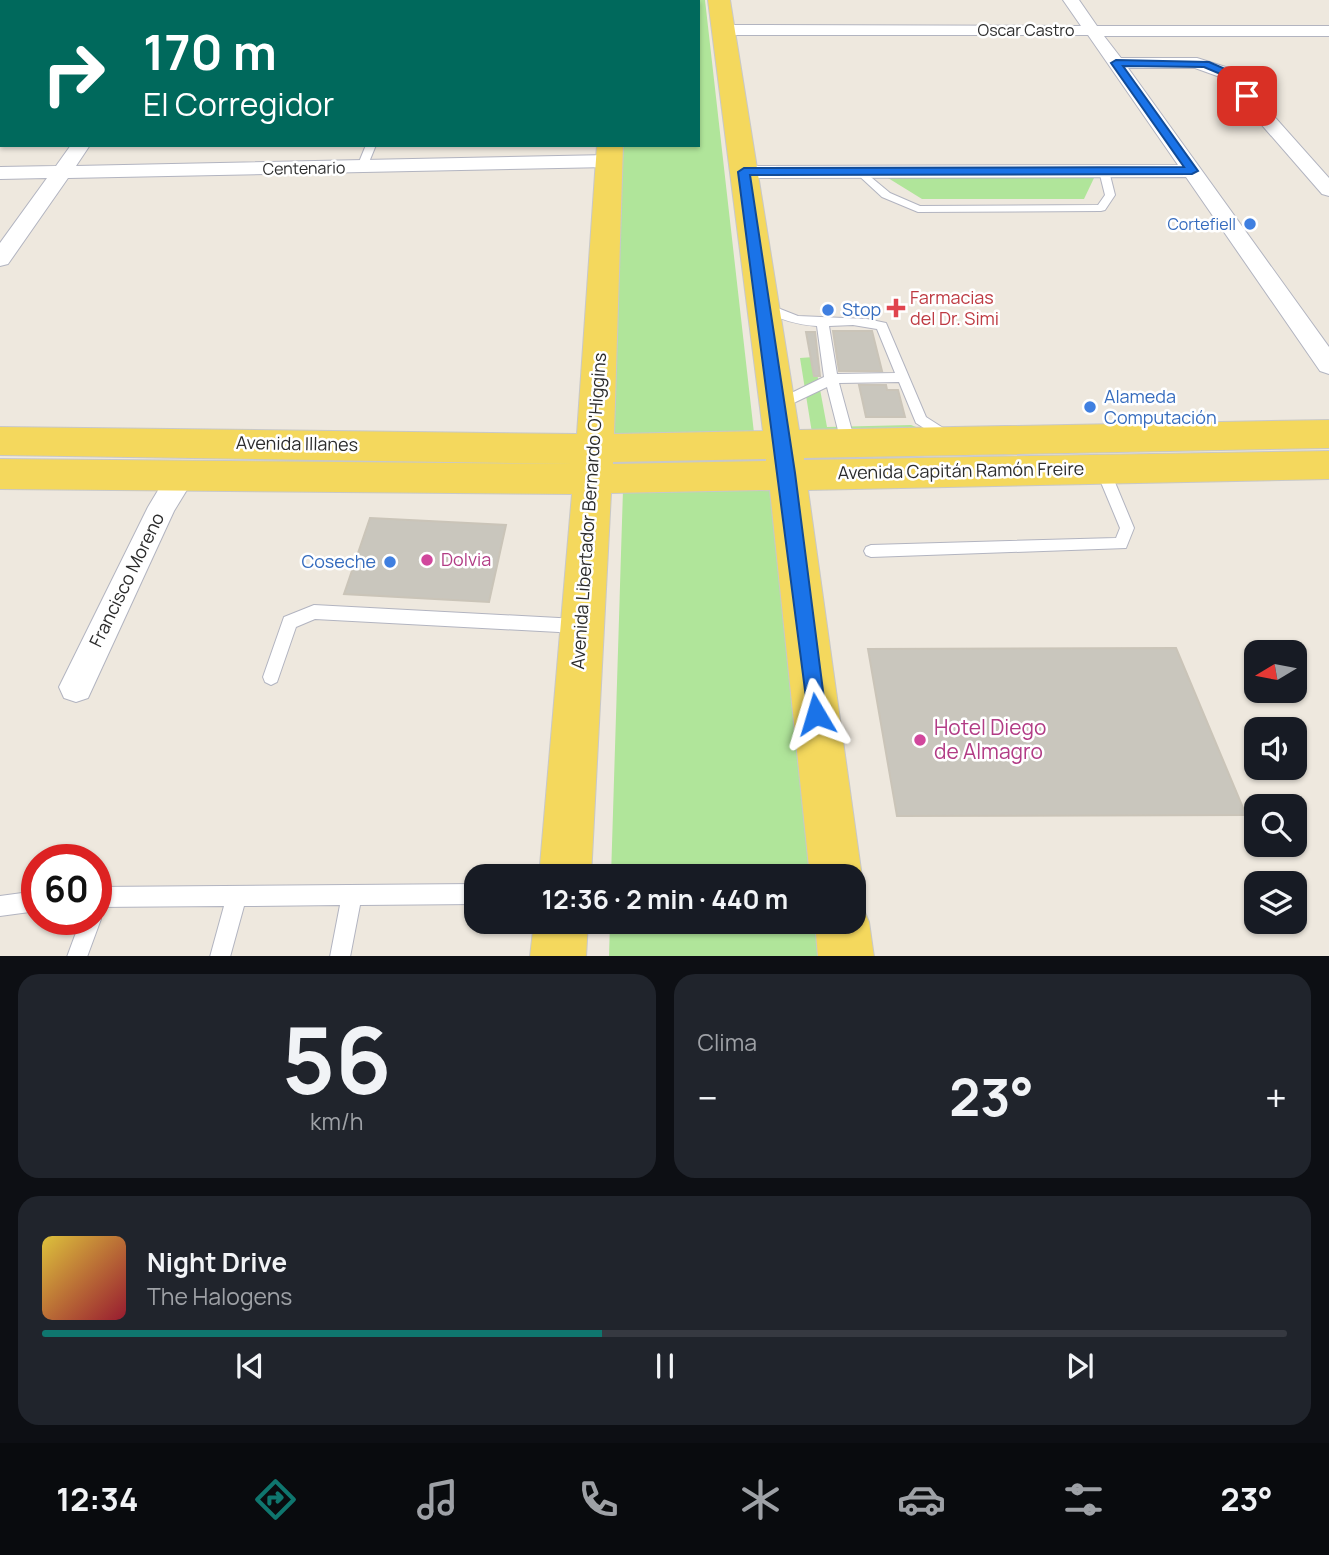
<!DOCTYPE html>
<html lang="es">
<meta charset="utf-8">
<style>
body{margin:0;font-family:Manrope,sans-serif;background:#20242c;color:#f1f3f6;height:100vh;display:flex;flex-direction:column;font-size:26px;white-space:nowrap}
*{box-sizing:border-box;margin:0}
p{font-size:23px;color:#9ea1a6}
.icon{flex:none;width:38px;height:38px;fill:none;stroke:currentColor;stroke-width:2;stroke-linecap:round;stroke-linejoin:round}
.map{position:relative;height:956px;overflow:hidden}
.side{display:flex;flex-direction:column;gap:18px;padding:18px;background:#0d0f14;flex:1}
.side>*{flex:none}
.hud{position:absolute;left:0px;top:0px;width:700px;height:147px;box-shadow:0 2px 5px #0004;background:#00695c;color:#fff;overflow:hidden}
.needle{width:46px;rotate:260deg}
.tools{position:absolute;left:1244px;top:640px;display:grid;gap:14px}
.tools a{display:grid;place-items:center;width:63px;height:63px;border-radius:14px;background:#171b24;box-shadow:0 2px 5px #0004;font-size:35px}
.speed{position:absolute;left:21px;top:844px;display:flex;gap:14px;font-size:35px;font-weight:700;text-align:center}
.speed>*{display:grid;place-content:center;width:91px;height:91px;border-radius:50%;background:#171b24;box-shadow:0 2px 5px #0004;line-height:1}
.speed .limit{border:10px solid #d22;background:#fff;color:#111}
.pin{position:absolute;display:grid;place-items:center;width:60px;height:60px;color:#fff;margin:-30px;border-radius:14px;box-shadow:0 4px 10px #0006}
.me{position:absolute;width:77px;margin:-38px;rotate:353deg;stroke-linejoin:round;filter:drop-shadow(0 0 5px #0008)}
.turn{display:flex;align-items:center;gap:24px;height:147px;padding:0 28px;font-size:32px}
.turn .icon{width:91px;height:91px;stroke-width:2.5}
.turn b{display:block;font-size:49px;line-height:60px}
.big{font-size:52px;font-weight:700;line-height:1.1}
.side .widget{flex:1;display:flex;flex-direction:column;justify-content:center;gap:10px;min-width:0;padding:0 24px;border-radius:21px;background:#20242c}
.side .dial{align-items:center;gap:0}
.dial b{font-size:91px;line-height:1}
.song{display:flex;align-items:center;gap:21px}
.cover{width:84px;height:84px;border-radius:10px;background:linear-gradient(135deg,hsl(50 70% 55%),hsl(350 70% 35%))}
.played{height:7px;border-radius:4px;background:linear-gradient(90deg,#0f766e 45%,#363941 45%)}
.keys{display:flex;justify-content:space-around;direction:ltr}
.heat{display:flex;justify-content:space-between;align-items:center;font-size:38px;direction:ltr}
.side .tiles{flex:1;display:grid;gap:18px;grid-template-columns:1fr 1fr}
.widget:last-child{grid-column:span 2}
.trip{position:absolute;left:464px;top:864px;width:402px;height:70px;border-radius:21px;background:#171b24;box-shadow:0 2px 5px #0004;font-weight:700;line-height:70px;text-align:center}
.menu{display:flex;height:112px;justify-content:space-around;align-items:center;background:#090b0e;color:#9ea1a6}
.menu .icon{width:49px;height:49px}
.menu .on{color:#0f766e}
.menu b{font-size:32px;color:#f1f3f6}
.map>svg:first-child{display:block}
.green{fill:#b0e59a}
.building{fill:#c9c6bd;stroke:#cac4b8;stroke-width:2}
.lines{fill:none;stroke-linecap:round;stroke-linejoin:round}
.lane-casing{stroke:#b2b4c0;stroke-width:2}
.street-casing{stroke:#b2b4c0;stroke-width:2}
.primary-casing{stroke:#c8c8c8;stroke-width:2}
.lane{fill:#fff;fill-rule:evenodd}
.street{fill:#fff;fill-rule:evenodd}
.primary{fill:#f4d85d;fill-rule:evenodd}
.route{fill:#1a73e8;stroke:#114b97;stroke-width:2}
.shop-dot{fill:#3f7fe0;stroke:#fff;stroke-width:2.5}
.health-dot{fill:#e0444e;stroke:#fff;stroke-width:2.5}
.hotel-dot{fill:#d1479c;stroke:#fff;stroke-width:2.5}
.labels{text-anchor:middle;stroke-width:5;stroke-linejoin:round;paint-order:stroke}
.far-street-label{font-size:16px;fill:#2c2c2c;stroke:#fff}
.far-shop-label{font-size:16px;fill:#366cbe;stroke:#fff;text-anchor:end}
.health-label{font-size:18px;fill:#be3a42;stroke:#fff;text-anchor:start}
.shop-label{font-size:18px;fill:#366cbe;stroke:#fff;text-anchor:start}
.street-label{font-size:18px;fill:#2c2c2c;stroke:#fff}
.hotel-label{font-size:18px;fill:#b23c85;stroke:#fff;text-anchor:start}
.near-hotel-label{font-size:21px;fill:#b23c85;stroke:#fff;text-anchor:start}
</style>
<div class="map">
<svg width="1329" height="957" viewBox="0 0 1329 957">
<rect width="100%" height="100%" fill="#eee8de"/>
<g class="green">
<polygon points="624,0 705,0 754,433 605,436 617,145 698,145 698,2"/>
<polygon points="888,178 1094,178 1084,199 922,199"/>
<polygon points="814,357 827,427 911,425 924,430 812,433 800,358"/>
<polygon points="773,485 816,877 611,877 623,489"/>
<polygon points="610,922 821,922 825,957 609,957"/>
</g>
<g class="building">
<polygon points="833,331 872,331 882,371 839,371"/>
<polygon points="806,332 815,332 820,376 814,376"/>
<polygon points="859,385 886,385 887,390 898,390 905,417 866,417"/>
<polygon points="370,518 506,525 489,602 344,594"/>
<polygon points="1176,648 1246,815 897,816 868,649"/>
</g>
<g class="lines">
<g class="lane-casing">
<g id="lane">
<polygon points="495,0 503,0 505,2 496,2"/>
<polygon points="538,0 546,0 536,2"/>
<polygon points="578,0 593,0 575,2"/>
<polygon points="366,145 376,145 367,167 362,170 357,167"/>
<polygon points="860,168 890,193 920,206 1098,205 1105,195 1099,171 1104,168 1109,171 1115,195 1105,210 1101,211 918,212 882,197 856,173 856,169"/>
<path d="M765 303 798 316 867 319 886 323 926 417 951 433 953 436 951 439H941L916 423 899 382 839 383 855 442 848 447 841 442 827 387 783 408H773L771 405 773 402 824 377 817 326C797 325 779 319 761 310V304ZM853 325 877 329 895 373 837 374 829 326Z"/>
<polygon points="1102,463 1109,468 1134,528 1126,548 871,557 866,555 864,551 866,547 871,545 1116,538 1120,528 1095,468"/>
<polygon points="314,605 577,619 583,621 585,626 583,631 577,633 315,619 296,627 277,682 271,685 265,682 263,677 284,617"/>
<polygon points="476,884 476,904 360,905 350,957 330,957 340,905 244,906 230,957 210,957 224,906 96,907 96,887"/>
<polygon points="37,891 37,911 0,916 0,896"/>
<polygon points="96,911 101,919 87,957 67,957 81,919 96,919"/>
</g>
</g>
<g class="street-casing">
<g id="street">
<polygon points="183,0 199,0 181,2"/>
<polygon points="1063,0 1079,0 1097,26 1329,26 1329,36 1104,36 1121,58 1197,58 1232,69 1329,178 1329,196 1322,194 1220,77 1195,68 1128,68 1329,347 1329,374 1320,371 1186,177 744,178 734,172 744,166 1178,165 1088,35 724,35 716,30 724,25 1081,26"/>
<polygon points="71,145 90,145 76,166 609,155 619,161 609,167 68,178 8,264 0,266 0,243 47,178 0,179 0,167 56,166"/>
<polygon points="182,464 192,467 196,475 174,511 88,698 76,702 64,698 59,687 148,507 172,467"/>
</g>
</g>
<g class="primary-casing">
<g id="primary">
<rect x="606" y="0" width="22" height="2"/>
<path d="M708 0H730L799 430 1329 420V448L804 458V460L1329 451V479L808 490 862 877 854 896V877H810L770 490 611 493 591 877H539L572 494 0 489V459L575 464 0 455V427L577 434 597 145H623L614 434 763 431ZM766 459V461L613 464V462Z"/>
<polygon points="854,900 861,903 869,922 874,957 818,957 815,922 854,922"/>
<polygon points="534,922 588,922 586,957 530,957"/>
</g>
</g>
<use href="#lane" class="lane"/>
<use href="#street" class="street"/>
<use href="#primary" class="primary"/>
</g>
<polygon class="route" points="1116,60 1209,62 1230,71 1252,96 1243,98 1223,75 1204,67 1123,66 1198,171 1192,174 750,175 795,473 826,714 823,721 816,723 809,721 738,172 744,168 1184,167 1111,63"/>
<g class="shop-dot">
<circle cx="1250" cy="224" r="7"/>
<circle cx="828" cy="310" r="7"/>
<circle cx="1090" cy="407" r="7"/>
<circle cx="390" cy="562" r="7"/>
</g>
<path class="health-dot" d="M892.5 297.5h7v7h7v7h-7v7h-7v-7h-7v-7h7z"/>
<g class="hotel-dot">
<circle cx="427" cy="560" r="7"/>
<circle cx="920" cy="740" r="7"/>
</g>
<g class="labels">
<g class="far-street-label">
<text x="1026" y="36">Oscar Castro</text>
<text transform="translate(304 168) rotate(-1)" y="6">Centenario</text>
</g>
<g class="far-shop-label">
<text x="1236" y="230">Cortefiell</text>
</g>
<g class="health-label">
<text x="910" y="304">Farmacias<tspan x="910" dy="21">del Dr. Simi</tspan></text>
</g>
<g class="shop-label">
<text x="842" y="316">Stop</text>
<text x="1104" y="403">Alameda<tspan x="1104" dy="21">Computación</tspan></text>
<text x="376" y="568" text-anchor="end">Coseche</text>
</g>
<g class="street-label">
<text transform="translate(297 444) rotate(1)" y="6">Avenida Illanes</text>
<text transform="translate(961 471) rotate(-1)" y="6">Avenida Capitán Ramón Freire</text>
<text transform="translate(589 511) rotate(-86)" y="6">Avenida Libertador Bernardo O'Higgins</text>
<text transform="translate(127 580) rotate(-64)" y="6">Francisco Moreno</text>
</g>
<g class="hotel-label">
<text x="441" y="566">Dolvia</text>
</g>
<g class="near-hotel-label">
<text x="934" y="735">Hotel Diego<tspan x="934" dy="24">de Almagro</tspan></text>
</g>
</g>
</svg>
<div class="tools">
<a><svg class="needle" viewBox="-14 -14 28 28"><path d="M0-13l5 13h-10z" fill="#e53935"/><path d="M0 13l5-13h-10z" fill="#9ea1a6"/></svg></a>
<a><svg class="icon" aria-label="sound" viewBox="0 0 24 24"><path d="M4 9h4l5-4v14l-5-4H4zM17 9q2 3 0 6"/></svg></a>
<a><svg class="icon" aria-label="search" viewBox="0 0 24 24"><circle cx="10" cy="10" r="6"/><path d="M15 15l6 6"/></svg></a>
<a><svg class="icon" aria-label="layers" viewBox="0 0 24 24"><path d="M12 4l9 5-9 5-9-5zM3 14l9 5 9-5"/></svg></a>
</div>
<div class="speed"><div class="limit">60</div></div>
<div class="pin" style="left:1247px;top:96px;background:#d93025"><svg class="icon" aria-label="arrive" viewBox="0 0 24 24"><path d="M6 21V4h12l-3 4 3 4H6"/></svg></div>
<svg class="me" style="left:816px;top:714px" viewBox="-20 -20 40 40"><path d="M0-17L14 15 0 8-14 15z" fill="#1a73e8" stroke="#fff" stroke-width="4"/></svg>
<div class="trip">12:36 · 2 min · 440 m</div>
<div class="hud">
<div class="turn"><svg class="icon" aria-label="right" viewBox="0 0 24 24"><path d="M7 20v-9h11M14 6l5 5-5 5"/></svg><div><b>170 m</b>El Corregidor</div></div>
</div>
</div>
<section class="side">
<div class="tiles">
<div class="widget dial"><b>56</b><p>km/h</p></div>
<div class="widget"><p>Clima</p>
<div class="heat"><a>−</a><b class="big">23°</b><a>+</a></div>
</div>
<div class="widget">
<div class="song"><i class="cover"></i><div><b>Night Drive</b><p>The Halogens</p></div></div>
<div class="played"></div>
<div class="keys"><svg class="icon" aria-label="previous" viewBox="0 0 24 24"><path d="M18 5L8 12l10 7zM5 5v14"/></svg><svg class="icon" aria-label="pause" viewBox="0 0 24 24"><path d="M8 5v14M16 5v14"/></svg><svg class="icon" aria-label="next" viewBox="0 0 24 24"><path d="M6 5l10 7-10 7zM19 5v14"/></svg></div>
</div>
</div>
</section>
<nav class="menu">
<b>12:34</b>
<svg class="icon on" aria-label="directions" viewBox="0 0 24 24"><path d="M12 3l9 9-9 9-9-9zM9 14v-3h6M13 9l2 2-2 2"/></svg>
<svg class="icon" aria-label="music" viewBox="0 0 24 24"><path d="M9 18V5l10-2v13"/><circle cx="6" cy="18" r="3"/><circle cx="16" cy="16" r="3"/></svg>
<svg class="icon" aria-label="phone" viewBox="0 0 24 24"><path d="M5 4h4l2 5-3 2q2 4 5 5l2-3 5 2v4C11 20 4 13 5 4z"/></svg>
<svg class="icon" aria-label="climate" viewBox="0 0 24 24"><path d="M12 3v18M4 7l16 10M4 17L20 7"/></svg>
<svg class="icon" aria-label="car" viewBox="0 0 24 24"><path d="M5 17H2v-5l4-1 3-4h7l3 4 3 1v5h-3M9 17h6M6 11h13"/><circle cx="7" cy="17" r="2"/><circle cx="17" cy="17" r="2"/></svg>
<svg class="icon" aria-label="filters" viewBox="0 0 24 24"><path d="M4 7h16M4 17h16"/><circle cx="9" cy="7" r="2"/><circle cx="15" cy="17" r="2"/></svg>
<b>23°</b>
</nav>
